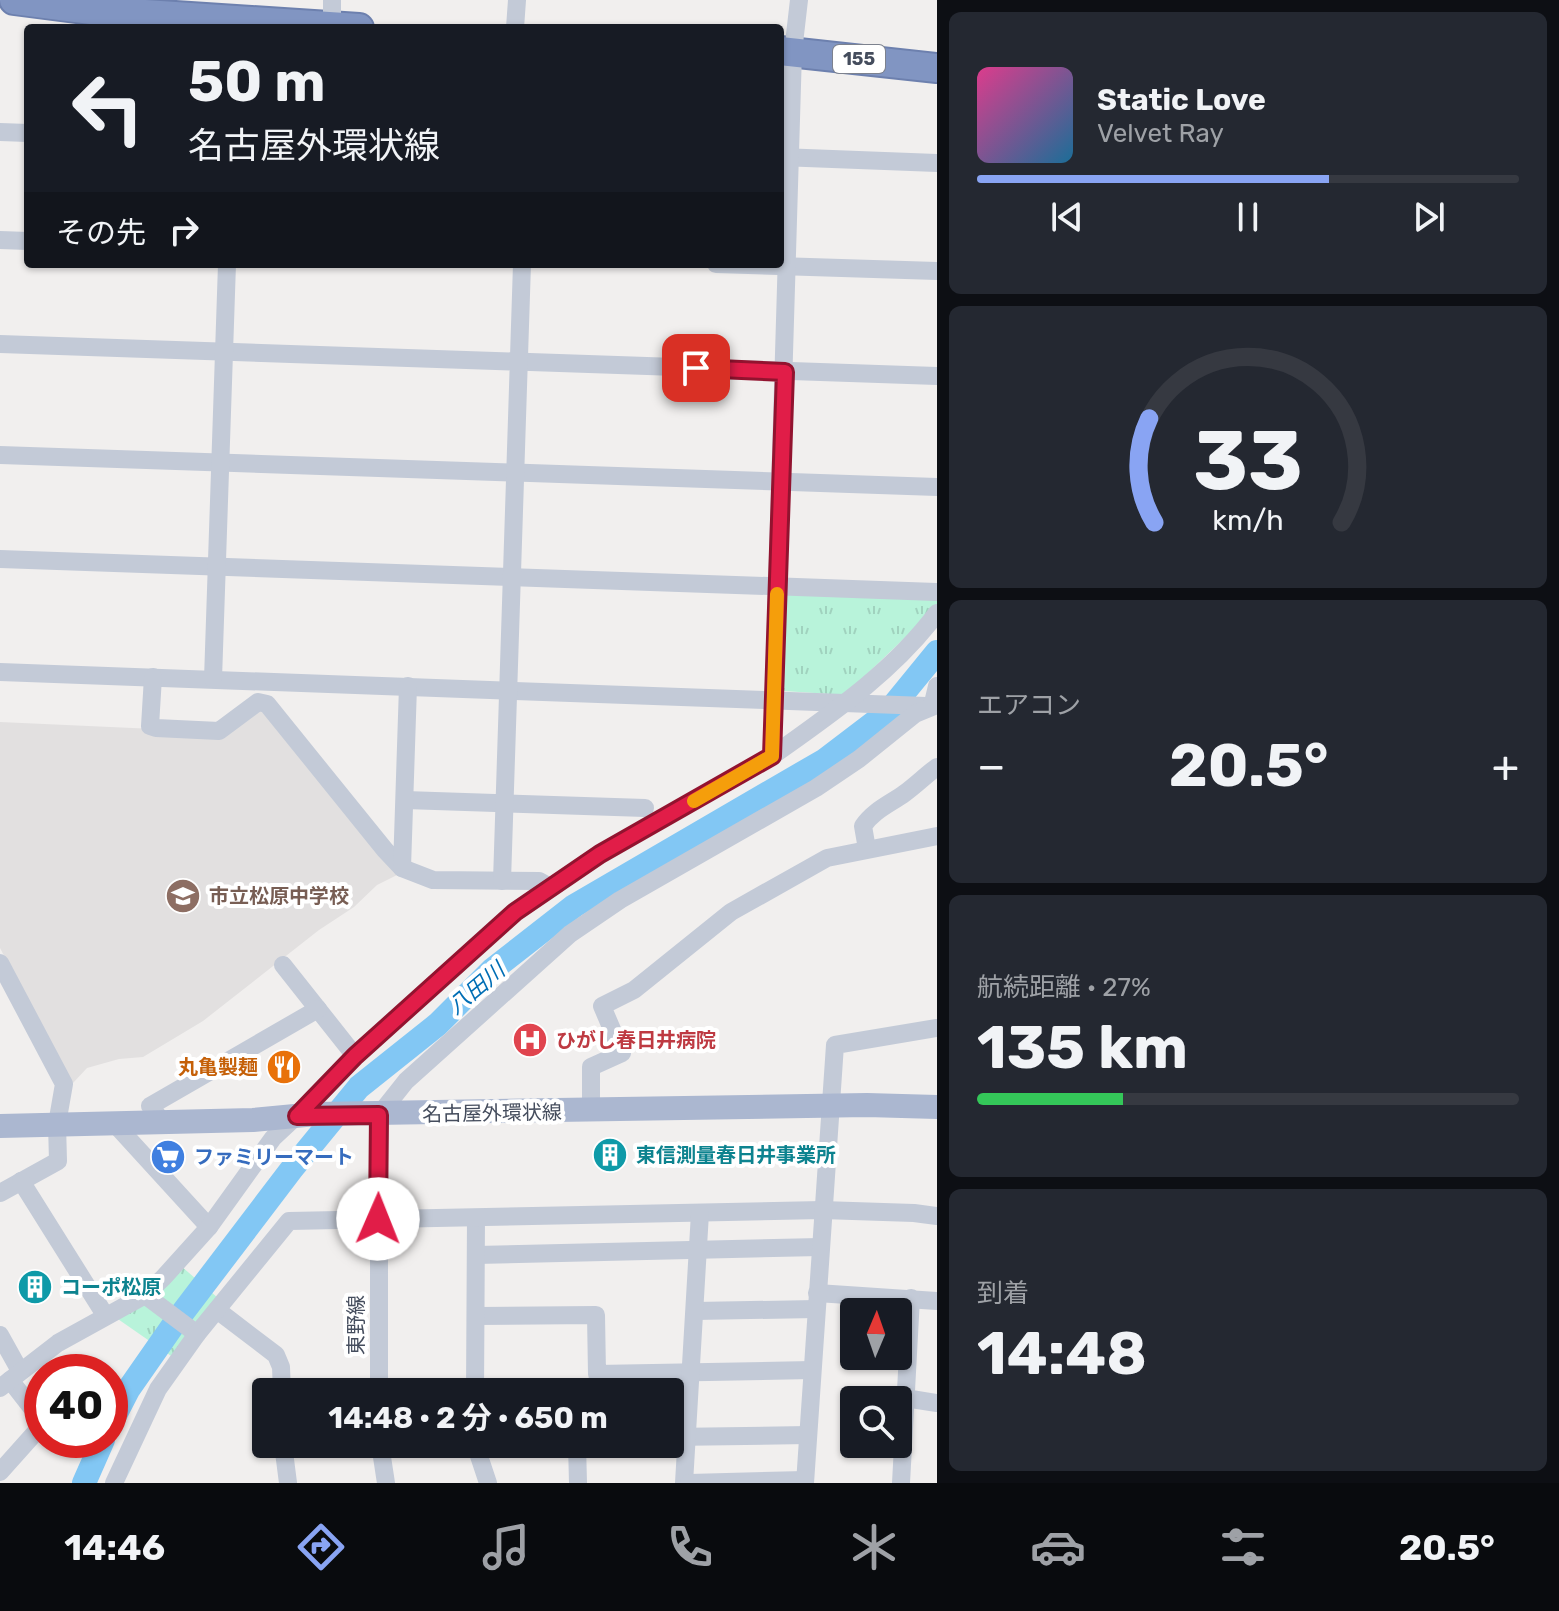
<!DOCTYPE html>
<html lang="ja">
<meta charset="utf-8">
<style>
body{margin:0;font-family:Rubik,"Noto Sans JP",sans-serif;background:#242831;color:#f1f3f6;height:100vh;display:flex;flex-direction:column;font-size:30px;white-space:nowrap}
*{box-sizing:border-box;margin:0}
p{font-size:26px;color:#9ea1a6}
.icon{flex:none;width:44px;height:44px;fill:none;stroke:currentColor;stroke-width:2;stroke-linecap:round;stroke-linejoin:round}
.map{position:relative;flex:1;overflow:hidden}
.details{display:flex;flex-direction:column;gap:12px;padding:12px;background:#0d0f14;width:622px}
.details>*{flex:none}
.banner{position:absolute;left:24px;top:24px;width:760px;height:244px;border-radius:8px;box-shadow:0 2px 6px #0004;background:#171b24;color:#f1f3f6;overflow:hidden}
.needle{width:52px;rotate:2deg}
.tools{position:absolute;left:840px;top:1298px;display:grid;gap:16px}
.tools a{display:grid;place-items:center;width:72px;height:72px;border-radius:8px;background:#171b24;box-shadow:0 2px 6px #0004;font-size:40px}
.speed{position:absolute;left:24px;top:1354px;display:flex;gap:16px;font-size:40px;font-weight:700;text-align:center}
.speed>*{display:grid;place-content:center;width:104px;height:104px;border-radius:50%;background:#171b24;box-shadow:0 2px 6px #0004;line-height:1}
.speed .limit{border:12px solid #d22;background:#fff;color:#111}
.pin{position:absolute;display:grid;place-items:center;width:68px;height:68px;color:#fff;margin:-34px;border-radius:16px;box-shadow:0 4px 12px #0006}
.me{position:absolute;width:88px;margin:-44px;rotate:1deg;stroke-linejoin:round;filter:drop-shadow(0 0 6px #0008)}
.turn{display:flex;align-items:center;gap:28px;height:168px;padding:0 32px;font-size:36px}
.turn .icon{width:104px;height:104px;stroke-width:2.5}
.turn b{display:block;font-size:56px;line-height:68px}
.then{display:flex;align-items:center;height:76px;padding:0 32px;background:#0003;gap:16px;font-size:30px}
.big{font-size:60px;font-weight:700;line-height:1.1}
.details .card{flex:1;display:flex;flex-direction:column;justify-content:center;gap:12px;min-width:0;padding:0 28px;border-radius:12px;background:#242831}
.details .dial{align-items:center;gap:0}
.dial svg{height:208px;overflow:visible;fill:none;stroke:#363941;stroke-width:7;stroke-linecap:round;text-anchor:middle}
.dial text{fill:#f1f3f6;stroke:none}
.song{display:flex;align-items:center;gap:24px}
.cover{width:96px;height:96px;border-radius:12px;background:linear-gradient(135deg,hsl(330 70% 55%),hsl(200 70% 35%))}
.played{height:8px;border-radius:4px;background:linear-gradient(90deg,#89a4f3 65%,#363941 65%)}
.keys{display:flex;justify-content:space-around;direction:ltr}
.heat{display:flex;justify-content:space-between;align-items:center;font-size:44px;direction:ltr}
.charge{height:12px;border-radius:6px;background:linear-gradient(90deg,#34c759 27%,#363941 0)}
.trip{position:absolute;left:252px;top:1378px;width:432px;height:80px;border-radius:8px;background:#171b24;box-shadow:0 2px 6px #0004;font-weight:700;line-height:80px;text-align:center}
.tabs{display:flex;height:128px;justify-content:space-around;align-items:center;background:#090b0e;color:#9ea1a6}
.tabs .icon{width:56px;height:56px}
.tabs .active{color:#89a4f3}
.tabs b{font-size:36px;color:#f1f3f6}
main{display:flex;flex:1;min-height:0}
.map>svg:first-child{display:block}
.education{fill:#e2e0e0}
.grass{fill:url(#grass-tufts)}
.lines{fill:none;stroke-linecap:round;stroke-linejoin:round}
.river{stroke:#82c7f4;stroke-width:24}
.highway-casing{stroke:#6d80ae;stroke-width:32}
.minor{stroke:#c3cad7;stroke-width:18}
.major{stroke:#abb7d0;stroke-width:24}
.highway{stroke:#8195c2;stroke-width:28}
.route-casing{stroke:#92132f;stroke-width:20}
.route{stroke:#e11d48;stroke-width:14}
.slow{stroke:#f59e0b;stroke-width:14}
.labels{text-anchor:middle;stroke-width:8;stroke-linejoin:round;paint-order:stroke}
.shield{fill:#fff;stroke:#7d828e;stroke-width:2}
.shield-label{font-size:18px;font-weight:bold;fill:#454d5d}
.education-label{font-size:20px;font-weight:bold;fill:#785e54;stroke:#fff;text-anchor:start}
.health-label{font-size:20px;font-weight:bold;fill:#be3a42;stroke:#fff;text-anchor:start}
.food-label{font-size:20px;font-weight:bold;fill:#c56008;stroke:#fff;text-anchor:end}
.street-label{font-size:20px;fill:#454d5d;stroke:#fff}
.culture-label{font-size:20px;font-weight:bold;fill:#0d838f;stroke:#fff;text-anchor:start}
.shop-label{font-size:20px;font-weight:bold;fill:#366cbe;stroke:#fff;text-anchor:start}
.water-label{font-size:22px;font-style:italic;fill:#006eb5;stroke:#fff}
</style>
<main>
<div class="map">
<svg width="937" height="1483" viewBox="0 0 937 1483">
<defs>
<pattern id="grass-tufts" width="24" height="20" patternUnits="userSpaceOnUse" patternTransform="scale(2)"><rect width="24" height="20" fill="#b8f3da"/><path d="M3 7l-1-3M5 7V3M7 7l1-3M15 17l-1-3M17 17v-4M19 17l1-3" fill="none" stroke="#a0d2be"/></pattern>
</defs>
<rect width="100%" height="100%" fill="#f1efee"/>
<polygon class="education" points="261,703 401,873 377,885 354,907 319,930 203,1021 143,1057 119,1059 87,1068 73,1083 63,1069 0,948 0,722 221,732"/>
<g class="grass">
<polygon points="783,589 937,594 937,607 845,695 784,691 779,687"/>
<polygon points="181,1266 218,1298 174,1358 115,1317"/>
</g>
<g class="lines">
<g class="river">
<polyline points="110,1425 128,1390 174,1324 291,1170 359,1087 438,1024 492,970 574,906 825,760 888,712 937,652"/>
<polyline points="84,1483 103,1440"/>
</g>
<g class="highway-casing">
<g id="highway">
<polyline points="14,0 99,11 359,28"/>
<polyline points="780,51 937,68"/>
</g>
</g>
<g class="minor">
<polyline points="332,26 332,0"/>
<polyline points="515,28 517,0"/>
<polyline points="0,132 28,133"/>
<polyline points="780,157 937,163"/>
<polyline points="0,240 28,241"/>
<polyline points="716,264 937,271"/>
<polyline points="0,344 937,376"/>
<polyline points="0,455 937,487"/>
<polyline points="0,559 936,592"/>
<polyline points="0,672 926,706"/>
<polyline points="153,677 150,726 156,728 219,731 258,702 267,704 385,850 402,868 433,880 539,881 550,887"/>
<polyline points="213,679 227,264"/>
<path d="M772 756C831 714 893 672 937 613"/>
<polyline points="405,800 645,808"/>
<path d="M867 849 863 826C874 810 890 804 905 793 916 785 926 775 937 767"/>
<polyline points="402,868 408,686"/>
<polyline points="502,881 522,264"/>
<polyline points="0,963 64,1084 57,1124 58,1161 0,1193"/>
<polyline points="283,965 355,1056"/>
<polyline points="591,1111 591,1067 622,1053 602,1006 634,990 731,912 827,858 937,836"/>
<polyline points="162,1121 150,1106 318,1009"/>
<polyline points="114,1123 209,1227"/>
<polyline points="21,1181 105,1315"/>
<polyline points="476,1255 820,1247"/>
<polyline points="817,1293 937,1301"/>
<polyline points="145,1295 197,1334"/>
<polyline points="217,1310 276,1355 281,1367 282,1392"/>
<polyline points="695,1311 816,1309"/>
<polyline points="477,1316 596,1315 597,1374 812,1370"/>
<polyline points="0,1335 20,1371"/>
<polyline points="10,1380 42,1421"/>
<polyline points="0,1388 58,1343 145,1295 163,1278 209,1227 273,1138 318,1096 355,1056 515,912 600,854 772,756 793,52 799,0"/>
<polyline points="379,1392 379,1115 406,1081 570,934 620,900 816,788 859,759 915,714 932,707 937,686"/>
<polyline points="475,1392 476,1218"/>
<polyline points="905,1398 937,1403"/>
<polyline points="670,1437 808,1435"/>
<polyline points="283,1444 288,1483"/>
<polyline points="380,1444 386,1483"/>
<polyline points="475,1444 488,1483"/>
<polyline points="577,1444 578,1483"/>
<polyline points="0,1472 42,1425"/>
<polyline points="114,1483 158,1389 197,1334 289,1221 822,1210 914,1213 937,1216"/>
<polyline points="684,1483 700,1213"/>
<polyline points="689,1483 805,1480"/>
<polyline points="805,1483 835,1045 937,1028"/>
<polyline points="901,1483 911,1298"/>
</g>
<polyline class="major" points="0,1126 253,1120 316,1114 867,1105 937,1107"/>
<use href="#highway" class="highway"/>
</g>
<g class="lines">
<g class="route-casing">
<polyline id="route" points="378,1219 379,1115 297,1116 355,1056 515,912 600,854 772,756 785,372 696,368"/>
</g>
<use href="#route" class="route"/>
<polyline class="slow" points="694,801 772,756 777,594"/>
</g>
<defs>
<g id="school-disc" transform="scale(1.8)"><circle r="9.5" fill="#8d6e63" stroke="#fff"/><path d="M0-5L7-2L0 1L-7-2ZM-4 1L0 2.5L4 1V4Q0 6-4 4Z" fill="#fff"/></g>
<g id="hospital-disc" transform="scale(1.8)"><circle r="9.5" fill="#e0444e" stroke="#fff"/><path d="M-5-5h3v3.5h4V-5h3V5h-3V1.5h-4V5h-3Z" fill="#fff"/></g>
<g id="restaurant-disc" transform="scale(1.8)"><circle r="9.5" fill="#e8710a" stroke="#fff"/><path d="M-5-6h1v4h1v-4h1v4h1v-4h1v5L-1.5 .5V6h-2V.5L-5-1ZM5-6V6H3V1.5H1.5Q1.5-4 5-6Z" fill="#fff"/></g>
<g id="building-disc" transform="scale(1.8)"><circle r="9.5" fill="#0f9aa8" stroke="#fff"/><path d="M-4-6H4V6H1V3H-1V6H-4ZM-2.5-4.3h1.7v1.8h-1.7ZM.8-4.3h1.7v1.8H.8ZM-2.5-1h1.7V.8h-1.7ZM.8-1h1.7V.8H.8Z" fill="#fff"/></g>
<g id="supermarket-disc" transform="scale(1.8)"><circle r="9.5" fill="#3f7fe0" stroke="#fff"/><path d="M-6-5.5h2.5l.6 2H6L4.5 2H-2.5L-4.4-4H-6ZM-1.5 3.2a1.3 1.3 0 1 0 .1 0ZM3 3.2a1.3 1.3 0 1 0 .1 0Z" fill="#fff"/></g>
</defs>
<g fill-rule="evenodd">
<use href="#school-disc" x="183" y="896"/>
<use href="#hospital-disc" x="530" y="1040"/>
<use href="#restaurant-disc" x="284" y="1067"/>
<use href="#building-disc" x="610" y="1155"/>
<use href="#supermarket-disc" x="168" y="1157"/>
<use href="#building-disc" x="35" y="1287"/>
</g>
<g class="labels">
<rect class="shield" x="833" y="45" width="52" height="28" rx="6"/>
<g class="shield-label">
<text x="859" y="65">155</text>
</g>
<g class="education-label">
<text x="209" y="903">市立松原中学校</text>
</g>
<g class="health-label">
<text x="556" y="1047">ひがし春日井病院</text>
</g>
<g class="food-label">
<text x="258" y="1074">丸亀製麺</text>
</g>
<g class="street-label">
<text transform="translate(492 1113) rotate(-1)" y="7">名古屋外環状線</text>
<text transform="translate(356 1325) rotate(-90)" y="7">東野線</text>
</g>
<g class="culture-label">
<text x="636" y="1162">東信測量春日井事業所</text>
<text x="61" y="1294">コーポ松原</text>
</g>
<g class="shop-label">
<text x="194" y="1164">ファミリーマート</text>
</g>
<g class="water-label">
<text transform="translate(476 988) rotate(-40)" y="8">八田川</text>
</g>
</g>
</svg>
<div class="tools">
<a><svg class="needle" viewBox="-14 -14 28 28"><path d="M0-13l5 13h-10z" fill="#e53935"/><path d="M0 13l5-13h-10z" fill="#9ea1a6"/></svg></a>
<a><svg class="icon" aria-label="search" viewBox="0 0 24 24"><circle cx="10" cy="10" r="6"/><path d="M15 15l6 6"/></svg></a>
</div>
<div class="speed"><div class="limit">40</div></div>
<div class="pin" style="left:696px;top:368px;background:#d93025"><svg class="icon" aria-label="arrive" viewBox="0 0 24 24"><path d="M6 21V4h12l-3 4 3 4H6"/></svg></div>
<svg class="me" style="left:378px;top:1219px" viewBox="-20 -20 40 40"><circle r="19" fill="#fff"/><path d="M0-13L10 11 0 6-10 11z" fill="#e11d48"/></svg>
<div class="trip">14:48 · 2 分 · 650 m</div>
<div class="banner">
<div class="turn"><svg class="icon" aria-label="left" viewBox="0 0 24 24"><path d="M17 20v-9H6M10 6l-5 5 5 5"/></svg><div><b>50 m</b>名古屋外環状線</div></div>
<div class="then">その先<svg class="icon" aria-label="right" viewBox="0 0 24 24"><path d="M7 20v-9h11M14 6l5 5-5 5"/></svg></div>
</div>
</div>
<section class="details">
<div class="card">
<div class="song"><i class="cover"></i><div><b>Static Love</b><p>Velvet Ray</p></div></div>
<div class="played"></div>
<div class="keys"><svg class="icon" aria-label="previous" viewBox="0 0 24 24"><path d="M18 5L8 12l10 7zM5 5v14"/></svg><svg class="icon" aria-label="pause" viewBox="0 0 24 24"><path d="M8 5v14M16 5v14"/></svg><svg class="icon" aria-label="next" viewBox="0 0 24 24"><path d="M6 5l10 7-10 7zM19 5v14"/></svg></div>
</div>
<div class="card dial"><svg viewBox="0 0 100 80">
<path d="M14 69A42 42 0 1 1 86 69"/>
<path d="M14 69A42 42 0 0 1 12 29" stroke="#89a4f3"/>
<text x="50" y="56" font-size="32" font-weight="700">33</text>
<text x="50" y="72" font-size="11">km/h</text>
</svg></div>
<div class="card"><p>エアコン</p>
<div class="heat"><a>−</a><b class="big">20.5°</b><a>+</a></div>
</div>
<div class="card"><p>航続距離 · 27%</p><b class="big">135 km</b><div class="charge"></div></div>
<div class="card"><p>到着</p><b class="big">14:48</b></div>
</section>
</main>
<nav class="tabs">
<b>14:46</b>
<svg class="icon active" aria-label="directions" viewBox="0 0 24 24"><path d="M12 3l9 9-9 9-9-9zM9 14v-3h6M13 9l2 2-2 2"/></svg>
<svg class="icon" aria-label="music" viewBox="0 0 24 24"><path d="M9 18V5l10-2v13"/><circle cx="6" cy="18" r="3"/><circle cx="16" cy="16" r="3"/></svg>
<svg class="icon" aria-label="phone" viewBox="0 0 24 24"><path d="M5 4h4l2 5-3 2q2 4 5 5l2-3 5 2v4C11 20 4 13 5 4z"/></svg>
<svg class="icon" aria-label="climate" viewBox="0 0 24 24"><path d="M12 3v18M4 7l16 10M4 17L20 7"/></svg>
<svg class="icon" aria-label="car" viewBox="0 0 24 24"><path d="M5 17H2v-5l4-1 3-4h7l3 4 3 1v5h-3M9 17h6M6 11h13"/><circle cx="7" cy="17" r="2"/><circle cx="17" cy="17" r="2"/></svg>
<svg class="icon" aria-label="filters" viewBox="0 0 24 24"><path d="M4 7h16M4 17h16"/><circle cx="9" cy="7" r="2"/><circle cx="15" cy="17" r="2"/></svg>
<b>20.5°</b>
</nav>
